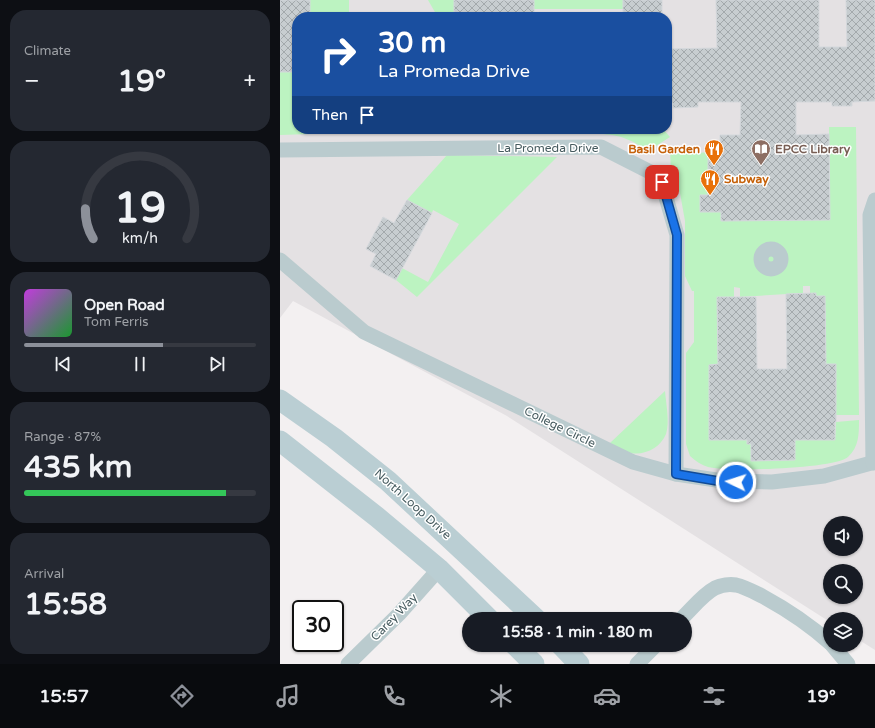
<!DOCTYPE html>
<meta charset="utf-8">
<style>
body{margin:0;font-family:"Varela Round",sans-serif;background:#242831;color:#f1f3f6;height:100vh;display:flex;flex-direction:column;font-size:15px;white-space:nowrap}
*{box-sizing:border-box;margin:0}
p{font-size:13px;color:#9ea1a6}
.icon{flex:none;width:22px;height:22px;fill:none;stroke:currentColor;stroke-width:2;stroke-linecap:round;stroke-linejoin:round}
.map{position:relative;flex:1;overflow:hidden}
.sheet{display:flex;flex-direction:column;gap:10px;padding:10px;background:#0d0f14;width:280px}
.sheet>*{flex:none}
.top-card{position:absolute;left:12px;top:12px;width:380px;height:122px;border-radius:16px;box-shadow:0 1px 3px #0004;background:#1a4fa0;color:#fff;overflow:hidden}
.controls{position:absolute;left:543px;top:516px;display:grid;gap:8px}
.controls a{display:grid;place-items:center;width:40px;height:40px;border-radius:50%;background:#171b24;box-shadow:0 1px 3px #0004;font-size:20px}
.speed{position:absolute;left:12px;top:600px;display:flex;gap:8px;font-size:20px;font-weight:700;text-align:center}
.speed>*{display:grid;place-content:center;width:52px;height:52px;border-radius:50%;background:#171b24;box-shadow:0 1px 3px #0004;line-height:1}
.speed .limit{border:2px solid #111;border-radius:6px;background:#fff;color:#111}
.pin{position:absolute;display:grid;place-items:center;width:34px;height:34px;color:#fff;margin:-17px;border-radius:8px;box-shadow:0 2px 6px #0006}
.me{position:absolute;width:44px;margin:-22px;rotate:274deg;stroke-linejoin:round;filter:drop-shadow(0 0 3px #0008)}
.turn{display:flex;align-items:center;gap:14px;height:84px;padding:0 20px;font-size:18px}
.turn .icon{width:52px;height:52px;stroke-width:2.5}
.turn b{display:block;font-size:28px;line-height:34px}
.then{display:flex;align-items:center;height:38px;padding:0 20px;background:#0003;gap:8px;font-size:15px}
.big{font-size:30px;font-weight:800;line-height:1.1}
.sheet .card{flex:1;display:flex;flex-direction:column;justify-content:center;gap:6px;min-width:0;padding:0 14px;border-radius:16px;background:#242831}
.sheet .dial{align-items:center;gap:0}
.dial svg{height:104px;overflow:visible;fill:none;stroke:#363941;stroke-width:7;stroke-linecap:round;text-anchor:middle}
.dial text{fill:#f1f3f6;stroke:none}
.song{display:flex;align-items:center;gap:12px}
.cover{width:48px;height:48px;border-radius:6px;background:linear-gradient(135deg,hsl(290 70% 55%),hsl(130 70% 35%))}
.played{height:4px;border-radius:2px;background:linear-gradient(90deg,#8c9099 60%,#363941 60%)}
.keys{display:flex;justify-content:space-around;direction:ltr}
.heat{display:flex;justify-content:space-between;align-items:center;font-size:22px;direction:ltr}
.charge{height:6px;border-radius:3px;background:linear-gradient(90deg,#34c759 87%,#363941 0)}
.trip{position:absolute;left:182px;top:612px;width:230px;height:40px;border-radius:20px;background:#171b24;box-shadow:0 1px 3px #0004;font-weight:800;line-height:40px;text-align:center}
.tab-bar{display:flex;height:64px;justify-content:space-around;align-items:center;background:#090b0e;color:#9ea1a6}
.tab-bar .icon{width:28px;height:28px}
.tab-bar .selected{color:#8c9099}
.tab-bar b{font-size:18px;color:#f1f3f6}
main{display:flex;flex:1;min-height:0}
.map>svg:first-child{display:block}
.education{fill:#e4e1e3;fill-rule:evenodd}
.green{fill:#bcf3c1}
.building{fill:url(#building-cross-hatch);stroke:#d4d8dc}
.lines{fill:none;stroke-linecap:round;stroke-linejoin:round}
.street{stroke:#bacbce;stroke-width:15}
.secondary{stroke:#baced3;stroke-width:21}
.route-casing{stroke:#114b97;stroke-width:10}
.route{stroke:#1a73e8;stroke-width:7}
.labels{text-anchor:middle;stroke-width:3;stroke-linejoin:round;paint-order:stroke}
.street-label{font-size:12px;fill:#465b5f;stroke:#fff}
.food-label{font-size:12px;font-weight:bold;fill:#c56008;stroke:#fff;text-anchor:end}
.education-label{font-size:12px;font-weight:bold;fill:#785e54;stroke:#fff;text-anchor:start}
</style>
<main>
<section class="sheet">
<div class="card"><p>Climate</p>
<div class="heat"><a>−</a><b class="big">19°</b><a>+</a></div>
</div>
<div class="card dial"><svg viewBox="0 0 100 80">
<path d="M14 69A42 42 0 1 1 86 69"/>
<path d="M14 69A42 42 0 0 1 8 46" stroke="#8c9099"/>
<text x="50" y="56" font-size="32" font-weight="700">19</text>
<text x="50" y="72" font-size="11">km/h</text>
</svg></div>
<div class="card">
<div class="song"><i class="cover"></i><div><b>Open Road</b><p>Tom Ferris</p></div></div>
<div class="played"></div>
<div class="keys"><svg class="icon" aria-label="previous" viewBox="0 0 24 24"><path d="M18 5L8 12l10 7zM5 5v14"/></svg><svg class="icon" aria-label="pause" viewBox="0 0 24 24"><path d="M8 5v14M16 5v14"/></svg><svg class="icon" aria-label="next" viewBox="0 0 24 24"><path d="M6 5l10 7-10 7zM19 5v14"/></svg></div>
</div>
<div class="card"><p>Range · 87%</p><b class="big">435 km</b><div class="charge"></div></div>
<div class="card"><p>Arrival</p><b class="big">15:58</b></div>
</section>
<div class="map">
<svg width="595" height="664" viewBox="0 0 595 664">
<defs>
<pattern id="building-cross-hatch" width="8" height="8" patternUnits="userSpaceOnUse"><rect width="8" height="8" fill="#c7cdd0"/><path d="M0 0l8 8M0 8l8-8" fill="none" stroke="#a3a9ac"/></pattern>
</defs>
<rect width="100%" height="100%" fill="#f3f0f1"/>
<path class="education" d="M0 0H595V650L576 638V619H550V622L227 416 13 301 0 318ZM17 17H387V129H17ZM550 523H576V549H550ZM550 571H576V597H550Z"/>
<g class="green">
<rect x="30" y="0" width="39" height="17"/>
<polygon points="148,0 174,0 174,13 156,14"/>
<rect x="254" y="0" width="89" height="9"/>
<polygon points="0,72 17,72 17,129 53,129 31,134 0,135"/>
<path d="M549 127H576L579 415H556V364H546L545 296H536V293H530V286H523V293L460 297V288L454 287V297H437L438 364 429 365 430 440H467V444H471V461L515 460V440H555L556 422 579 420C579 434 579 447 568 457 555 469 448 472 428 467 422 465 415 461 410 456L406 444V353L414 342V291H412L405 276V221L400 193 391 173 390 149H419V153L428 152 429 195H420V212H441V221L550 220Z"/>
<path d="M323 129H383L390 137 368 151C351 140 344 136 323 134Z"/>
<polygon points="167,155 277,157 137,297 116,280 122,268 148,282 179,224 153,210 152,213 127,200"/>
<path d="M385 391C386 404 390 422 386 434 380 449 362 457 347 452 341 450 336 446 330 443Z"/>
</g>
<g class="building">
<polygon points="0,0 30,0 30,17 17,17 17,72 0,72"/>
<rect x="174" y="0" width="80" height="17"/>
<rect x="343" y="0" width="39" height="17"/>
<polygon points="436,0 539,0 539,47 567,47 566,0 595,0 595,101 572,102 572,106 552,106 552,102 516,102 516,135 549,134 550,220 441,221 441,212 420,212 420,195 428,195 428,152 440,152 440,135 460,135 461,102 418,102 418,107 393,108 393,103 387,103 387,49 437,48"/>
<polygon points="127,200 152,213 116,280 90,266 96,254 86,249 103,217 114,223"/>
<polygon points="536,293 536,296 545,296 546,364 556,364 556,422 555,422 555,440 515,440 515,460 471,461 471,444 467,444 467,440 429,440 429,365 438,364 437,297 476,297 477,369 507,369 506,294"/>
</g>
<g class="lines">
<g class="street">
<polyline points="0,150 321,147 380,177 397,235 396,474"/>
<circle cx="491" cy="259" r="10"/>
<polyline points="0,260 84,332 353,462 396,474 443,481 492,482 544,476 595,462"/>
<polyline points="593,463 590,215 595,200"/>
<path d="M401 619C412 609 422 595 435 588 441 585 450 584 456 585 465 587 474 592 482 596 506 609 530 625 550 643"/>
<polyline points="552,645 568,664"/>
<polyline points="68,664 119,614 159,569"/>
<polyline points="357,664 376,645"/>
</g>
<g class="secondary">
<polyline points="0,400 54,438 108,481 256,619"/>
<polyline points="0,441 97,517 159,569 209,619"/>
<polyline points="235,645 254,664"/>
<polyline points="281,645 299,664"/>
</g>
</g>
<g class="lines">
<g class="route-casing">
<polyline id="route" points="382,182 397,235 396,474 444,482 456,482"/>
</g>
<use href="#route" class="route"/>
</g>
<defs>
<g id="restaurant-pin" transform="scale(1)"><path d="M0 17L-7.5 6A9.5 9.5 0 1 1 7.5 6Z" fill="#e8710a" stroke="#fff"/><path d="M-5-6h1v4h1v-4h1v4h1v-4h1v5L-1.5 .5V6h-2V.5L-5-1ZM5-6V6H3V1.5H1.5Q1.5-4 5-6Z" fill="#fff"/></g>
<g id="library-pin" transform="scale(1)"><path d="M0 17L-7.5 6A9.5 9.5 0 1 1 7.5 6Z" fill="#8d6e63" stroke="#fff"/><path d="M-6-4Q-3-5.5-.7-3.5V5Q-3 3-6 4ZM6-4Q3-5.5 .7-3.5V5Q3 3 6 4Z" fill="#fff"/></g>
</defs>
<g fill-rule="evenodd">
<use href="#restaurant-pin" x="434" y="149"/>
<use href="#library-pin" x="481" y="149"/>
<use href="#restaurant-pin" x="430" y="179"/>
</g>
<g class="labels">
<g class="street-label">
<text x="268" y="152">La Promeda Drive</text>
<text transform="translate(280 427) rotate(26)" y="4">College Circle</text>
<text transform="translate(133 504) rotate(42)" y="4">North Loop Drive</text>
<text transform="translate(114 617) rotate(-46)" y="4">Carey Way</text>
</g>
<g class="food-label">
<text x="420" y="153">Basil Garden</text>
<text x="444" y="183" text-anchor="start">Subway</text>
</g>
<g class="education-label">
<text x="495" y="153">EPCC Library</text>
</g>
</g>
</svg>
<div class="controls">
<a><svg class="icon" aria-label="sound" viewBox="0 0 24 24"><path d="M4 9h4l5-4v14l-5-4H4zM17 9q2 3 0 6"/></svg></a>
<a><svg class="icon" aria-label="search" viewBox="0 0 24 24"><circle cx="10" cy="10" r="6"/><path d="M15 15l6 6"/></svg></a>
<a><svg class="icon" aria-label="layers" viewBox="0 0 24 24"><path d="M12 4l9 5-9 5-9-5zM3 14l9 5 9-5"/></svg></a>
</div>
<div class="speed"><div class="limit">30</div></div>
<div class="pin" style="left:382px;top:182px;background:#d93025"><svg class="icon" aria-label="arrive" viewBox="0 0 24 24"><path d="M6 21V4h12l-3 4 3 4H6"/></svg></div>
<svg class="me" style="left:456px;top:482px" viewBox="-20 -20 40 40"><circle r="17" fill="#1a73e8" stroke="#fff" stroke-width="3"/><path d="M0-11L8 9 0 5-8 9z" fill="#fff"/></svg>
<div class="trip">15:58 · 1 min · 180 m</div>
<div class="top-card">
<div class="turn"><svg class="icon" aria-label="right" viewBox="0 0 24 24"><path d="M7 20v-9h11M14 6l5 5-5 5"/></svg><div><b>30 m</b>La Promeda Drive</div></div>
<div class="then">Then<svg class="icon" aria-label="arrive" viewBox="0 0 24 24"><path d="M6 21V4h12l-3 4 3 4H6"/></svg></div>
</div>
</div>
</main>
<nav class="tab-bar">
<b>15:57</b>
<svg class="icon selected" aria-label="directions" viewBox="0 0 24 24"><path d="M12 3l9 9-9 9-9-9zM9 14v-3h6M13 9l2 2-2 2"/></svg>
<svg class="icon" aria-label="music" viewBox="0 0 24 24"><path d="M9 18V5l10-2v13"/><circle cx="6" cy="18" r="3"/><circle cx="16" cy="16" r="3"/></svg>
<svg class="icon" aria-label="phone" viewBox="0 0 24 24"><path d="M5 4h4l2 5-3 2q2 4 5 5l2-3 5 2v4C11 20 4 13 5 4z"/></svg>
<svg class="icon" aria-label="climate" viewBox="0 0 24 24"><path d="M12 3v18M4 7l16 10M4 17L20 7"/></svg>
<svg class="icon" aria-label="car" viewBox="0 0 24 24"><path d="M5 17H2v-5l4-1 3-4h7l3 4 3 1v5h-3M9 17h6M6 11h13"/><circle cx="7" cy="17" r="2"/><circle cx="17" cy="17" r="2"/></svg>
<svg class="icon" aria-label="filters" viewBox="0 0 24 24"><path d="M4 7h16M4 17h16"/><circle cx="9" cy="7" r="2"/><circle cx="15" cy="17" r="2"/></svg>
<b>19°</b>
</nav>
